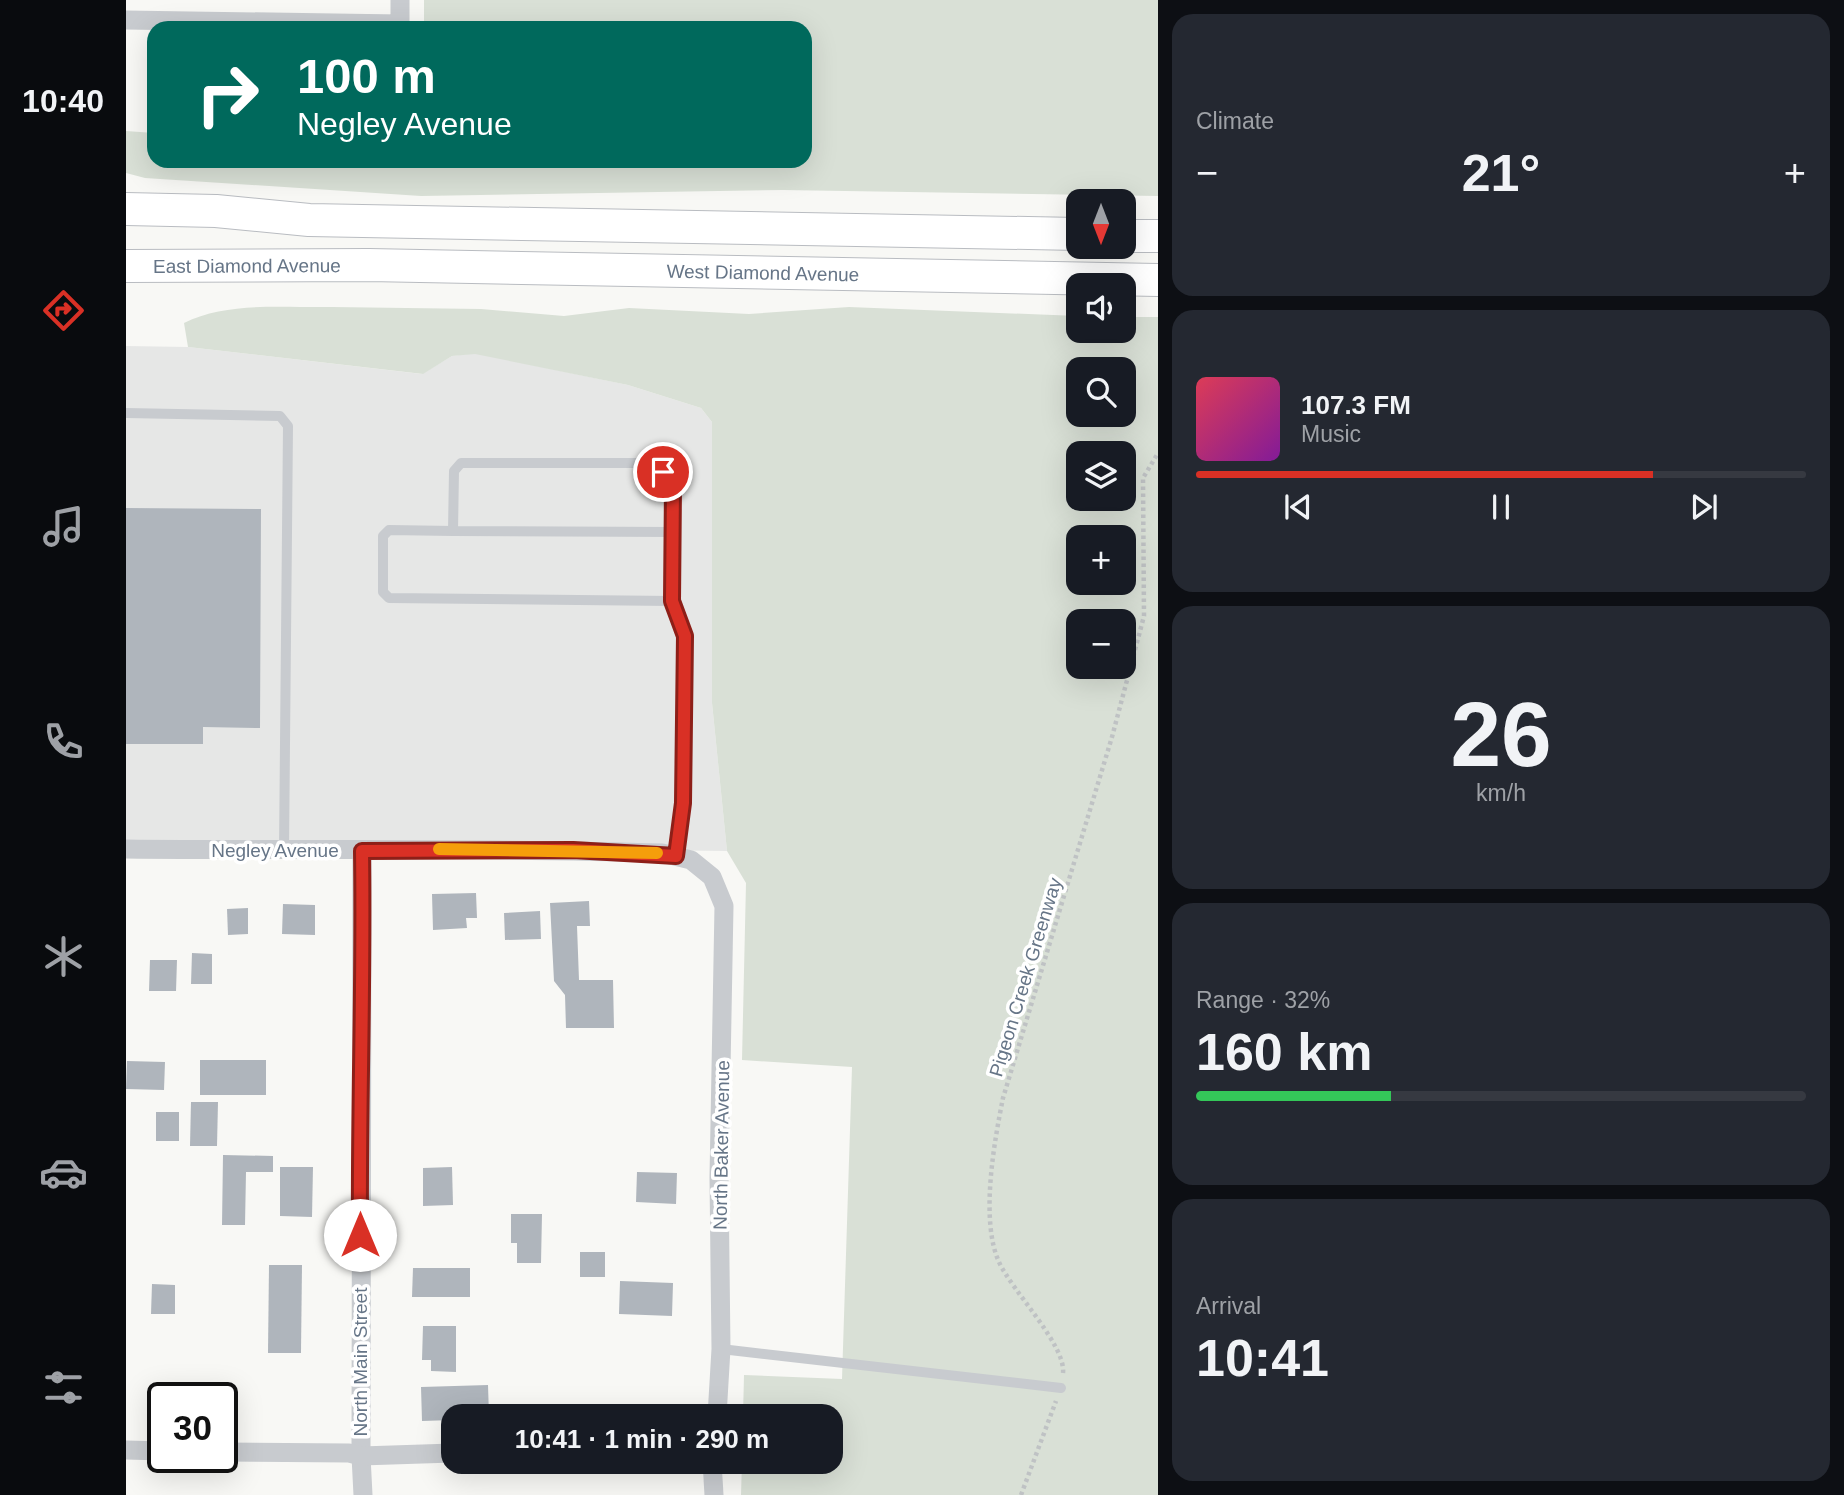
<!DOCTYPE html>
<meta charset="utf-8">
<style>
body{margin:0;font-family:Helvetica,sans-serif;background:#242831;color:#f1f3f6;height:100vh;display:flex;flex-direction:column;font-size:26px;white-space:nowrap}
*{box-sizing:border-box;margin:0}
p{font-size:23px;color:#9ea1a6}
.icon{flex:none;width:38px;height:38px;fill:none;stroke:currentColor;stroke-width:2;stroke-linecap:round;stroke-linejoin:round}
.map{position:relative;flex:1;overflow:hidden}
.panel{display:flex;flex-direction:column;gap:14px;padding:14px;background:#0d0f14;width:686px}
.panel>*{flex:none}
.top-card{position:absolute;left:21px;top:21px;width:665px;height:147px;border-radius:21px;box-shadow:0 7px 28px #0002;background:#00695c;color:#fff;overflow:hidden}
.needle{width:46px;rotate:180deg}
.tools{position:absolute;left:940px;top:189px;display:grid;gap:14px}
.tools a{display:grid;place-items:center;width:70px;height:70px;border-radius:14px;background:#171b24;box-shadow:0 7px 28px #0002;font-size:35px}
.speed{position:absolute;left:21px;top:1382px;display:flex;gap:14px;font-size:35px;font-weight:700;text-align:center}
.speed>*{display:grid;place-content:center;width:91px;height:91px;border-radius:50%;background:#171b24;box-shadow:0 7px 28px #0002;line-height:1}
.speed .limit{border:4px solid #111;border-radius:10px;background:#fff;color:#111}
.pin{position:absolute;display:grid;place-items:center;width:60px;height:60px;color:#fff;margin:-30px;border:4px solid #fff;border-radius:50%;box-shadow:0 2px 7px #0007}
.me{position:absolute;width:77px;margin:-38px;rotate:0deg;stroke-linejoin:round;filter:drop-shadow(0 0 5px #0008)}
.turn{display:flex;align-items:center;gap:24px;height:147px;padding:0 35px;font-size:32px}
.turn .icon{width:91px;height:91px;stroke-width:2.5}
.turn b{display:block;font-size:49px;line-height:60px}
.big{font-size:52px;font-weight:700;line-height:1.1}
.panel .tile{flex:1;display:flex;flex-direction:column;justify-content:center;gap:10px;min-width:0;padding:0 24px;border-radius:21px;background:#242831}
.panel .dial{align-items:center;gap:0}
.dial b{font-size:91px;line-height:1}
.song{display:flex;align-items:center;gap:21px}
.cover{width:84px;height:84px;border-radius:10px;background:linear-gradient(135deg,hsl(350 70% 55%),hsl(290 70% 35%))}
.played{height:7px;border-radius:4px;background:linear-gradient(90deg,#d93025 75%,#363941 75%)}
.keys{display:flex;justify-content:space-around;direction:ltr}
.heat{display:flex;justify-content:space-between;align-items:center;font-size:38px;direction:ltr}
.charge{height:10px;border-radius:5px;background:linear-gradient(90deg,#34c759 32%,#363941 0)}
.trip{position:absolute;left:315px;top:1404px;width:402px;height:70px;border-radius:21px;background:#171b24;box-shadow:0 7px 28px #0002;font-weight:700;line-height:70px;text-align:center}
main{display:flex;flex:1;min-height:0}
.tabs{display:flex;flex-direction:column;width:126px;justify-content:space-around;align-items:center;background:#090b0e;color:#9ea1a6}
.tabs .icon{width:49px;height:49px}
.tabs .active{color:#d93025}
.tabs b{font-size:32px;color:#f1f3f6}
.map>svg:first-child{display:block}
.built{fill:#e6e7e6}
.green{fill:#d9e0d6;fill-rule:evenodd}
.building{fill:#afb5bc}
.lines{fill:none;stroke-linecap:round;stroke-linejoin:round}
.primary-casing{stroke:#b9bcc1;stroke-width:34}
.path{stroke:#bfc2c4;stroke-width:4.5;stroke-dasharray:3.5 3.5;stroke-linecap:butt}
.lane{stroke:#c8cbcf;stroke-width:10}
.street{stroke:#c8cbcf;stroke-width:19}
.primary{stroke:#fff;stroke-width:32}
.route-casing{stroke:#8d1f18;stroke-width:18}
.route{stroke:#d93025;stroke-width:12}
.slow{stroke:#f59e0b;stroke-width:12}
.labels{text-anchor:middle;stroke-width:7;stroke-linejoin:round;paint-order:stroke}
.street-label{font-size:19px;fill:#667587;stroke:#fff}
</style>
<main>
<nav class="tabs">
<b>10:40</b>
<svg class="icon active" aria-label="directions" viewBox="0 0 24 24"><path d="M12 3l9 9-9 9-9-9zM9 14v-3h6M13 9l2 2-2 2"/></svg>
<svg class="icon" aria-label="music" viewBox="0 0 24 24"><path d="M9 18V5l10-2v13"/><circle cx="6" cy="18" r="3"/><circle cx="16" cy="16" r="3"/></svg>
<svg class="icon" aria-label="phone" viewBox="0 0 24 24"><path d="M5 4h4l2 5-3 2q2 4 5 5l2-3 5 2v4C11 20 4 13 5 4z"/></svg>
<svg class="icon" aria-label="climate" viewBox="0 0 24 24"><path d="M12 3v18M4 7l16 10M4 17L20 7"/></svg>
<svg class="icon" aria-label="car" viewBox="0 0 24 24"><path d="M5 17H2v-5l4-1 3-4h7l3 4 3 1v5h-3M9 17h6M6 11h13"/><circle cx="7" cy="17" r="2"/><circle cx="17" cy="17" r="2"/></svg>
<svg class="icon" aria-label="filters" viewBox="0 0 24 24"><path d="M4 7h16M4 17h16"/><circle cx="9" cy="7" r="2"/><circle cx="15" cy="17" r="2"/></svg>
</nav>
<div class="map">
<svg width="1032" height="1495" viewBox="0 0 1032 1495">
<rect width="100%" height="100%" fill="#f8f8f5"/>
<polygon class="built" points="0,346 62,347 296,374 326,356 349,353 502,385 575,408 586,422 586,703 601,851 0,844"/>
<g class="green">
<polygon points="298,0 1032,0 1032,196 656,190 295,196 19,178 0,173 0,131 28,133 28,161 679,161 679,28 298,28"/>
<path d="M206 307 355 309 438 316 503 308 623 314 723 307 952 316V331H998V317H1032V1495H615L616 1461H705V1416H617L618 1375 716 1379 726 1067 616 1060 620 883 601 851 586 703V422L575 408 502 385 349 354 326 356 297 374 62 347 58 323C101 301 159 308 206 307ZM952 369H998V415H952ZM952 453H998V499H952ZM952 537H998V583H952ZM952 621H998V667H952Z"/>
</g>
<g class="building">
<polygon points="0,508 135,509 134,728 77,727 77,744 0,744"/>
<polygon points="350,893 351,918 340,918 341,928 307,930 306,894"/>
<polygon points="463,901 464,926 451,926 453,980 487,980 488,1028 440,1028 439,995 428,981 424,903"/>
<polygon points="157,904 189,905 189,935 156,934"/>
<polygon points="122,908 122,934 102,935 101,909"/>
<polygon points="414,911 415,939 379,940 378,913"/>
<polygon points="66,953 86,954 86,984 65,984"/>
<polygon points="24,960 51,960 50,991 23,991"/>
<rect x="74" y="1060" width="66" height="35"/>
<polygon points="1,1061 39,1062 38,1090 0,1089"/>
<polygon points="65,1102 92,1102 91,1146 64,1146"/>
<rect x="30" y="1112" width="23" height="29"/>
<polygon points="97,1155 147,1156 147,1172 120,1172 119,1225 96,1225"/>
<polygon points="154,1167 187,1167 186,1217 154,1216"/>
<polygon points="326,1167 327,1205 297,1206 297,1168"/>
<polygon points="511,1172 551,1173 550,1204 510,1202"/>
<polygon points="385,1214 416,1214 415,1263 391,1263 391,1243 385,1243"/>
<rect x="454" y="1252" width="25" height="25"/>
<polygon points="143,1265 176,1265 175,1353 142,1353"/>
<polygon points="287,1268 344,1268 344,1297 286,1297"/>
<polygon points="494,1281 547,1283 546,1316 493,1314"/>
<polygon points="26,1284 49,1285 49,1314 25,1314"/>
<polygon points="297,1326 330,1326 330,1372 305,1371 305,1360 296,1360"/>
<polygon points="362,1385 363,1416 327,1416 327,1420 296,1421 295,1387"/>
</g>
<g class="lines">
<g class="primary-casing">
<g id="primary">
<polyline points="0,209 90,211 183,220 952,234"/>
<polyline points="998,236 1032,236"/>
<path id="s1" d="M0 266 243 265 1032 280"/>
</g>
</g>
<g class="path">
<path d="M937 1373C940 1345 886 1291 873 1262 854 1220 868 1143 877 1098L986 737 1018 616 1017 478 1032 453"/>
<polyline points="895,1495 930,1401"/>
</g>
<g class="lane">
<polyline points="0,413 154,416 162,426 158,850"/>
<polyline points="327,531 263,530 257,536 257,592 263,598 546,601"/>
<polyline points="547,532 327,531 328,471 335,463 516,463 537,472 547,486 546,601 559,636 557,803 550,856"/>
<polyline points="595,1349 935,1388"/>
</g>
<g class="street">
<polyline points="0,20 274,24 274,0"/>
<path d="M0 849C179 851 357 847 536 853L565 860 586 877 598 906 593 1178 595 1349 591 1416"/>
<polyline points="236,851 235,1456 237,1495"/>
<polyline points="0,1450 37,1451"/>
<polyline points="96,1452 223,1453 235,1456 327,1453"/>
<polyline points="586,1461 588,1495"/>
</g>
<use href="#primary" class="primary"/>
</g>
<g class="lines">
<g class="route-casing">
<path id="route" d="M234 1235C233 1107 238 979 236 851L447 850 550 856 557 803 559 636 546 601 547 486 537 472"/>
</g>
<use href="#route" class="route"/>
<polyline class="slow" points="313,849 531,853"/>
</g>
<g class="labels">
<g class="street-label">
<text dy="7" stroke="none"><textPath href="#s1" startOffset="121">East Diamond Avenue</textPath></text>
<text dy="7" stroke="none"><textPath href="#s1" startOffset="637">West Diamond Avenue</textPath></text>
<text x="149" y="857">Negley Avenue</text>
<text transform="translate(899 977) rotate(-73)" y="7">Pigeon Creek Greenway</text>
<text transform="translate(595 1145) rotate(-89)" y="7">North Baker Avenue</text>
<text transform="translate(234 1362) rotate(-90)" y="7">North Main Street</text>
</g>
</g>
</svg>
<div class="tools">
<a><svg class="needle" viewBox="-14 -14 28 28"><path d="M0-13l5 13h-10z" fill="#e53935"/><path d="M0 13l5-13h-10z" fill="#9ea1a6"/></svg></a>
<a><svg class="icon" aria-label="sound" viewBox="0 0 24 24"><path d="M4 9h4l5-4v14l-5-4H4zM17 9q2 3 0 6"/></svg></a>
<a><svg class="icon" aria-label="search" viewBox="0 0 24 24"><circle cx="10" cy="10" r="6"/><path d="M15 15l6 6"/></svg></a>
<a><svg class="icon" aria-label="layers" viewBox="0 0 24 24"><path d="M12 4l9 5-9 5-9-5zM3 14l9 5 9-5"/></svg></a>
<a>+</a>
<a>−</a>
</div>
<div class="speed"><div class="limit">30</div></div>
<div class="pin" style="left:537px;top:472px;background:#d93025"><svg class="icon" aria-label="arrive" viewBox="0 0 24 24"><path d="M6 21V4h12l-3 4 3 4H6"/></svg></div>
<svg class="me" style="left:234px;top:1235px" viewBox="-20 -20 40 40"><circle r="19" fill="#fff"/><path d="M0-13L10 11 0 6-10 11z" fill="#d93025"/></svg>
<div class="trip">10:41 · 1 min · 290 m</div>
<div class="top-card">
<div class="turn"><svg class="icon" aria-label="right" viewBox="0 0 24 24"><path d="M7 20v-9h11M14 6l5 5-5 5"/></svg><div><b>100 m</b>Negley Avenue</div></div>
</div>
</div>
<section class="panel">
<div class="tile"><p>Climate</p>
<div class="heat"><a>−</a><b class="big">21°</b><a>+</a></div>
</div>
<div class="tile">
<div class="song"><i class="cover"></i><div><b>107.3 FM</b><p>Music</p></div></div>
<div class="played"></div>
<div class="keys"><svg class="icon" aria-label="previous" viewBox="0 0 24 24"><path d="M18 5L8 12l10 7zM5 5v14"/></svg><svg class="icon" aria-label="pause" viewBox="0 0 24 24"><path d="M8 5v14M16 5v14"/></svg><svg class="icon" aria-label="next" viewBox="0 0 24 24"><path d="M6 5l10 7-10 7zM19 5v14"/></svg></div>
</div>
<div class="tile dial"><b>26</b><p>km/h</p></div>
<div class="tile"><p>Range · 32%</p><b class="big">160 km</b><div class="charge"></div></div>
<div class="tile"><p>Arrival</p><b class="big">10:41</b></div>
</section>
</main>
